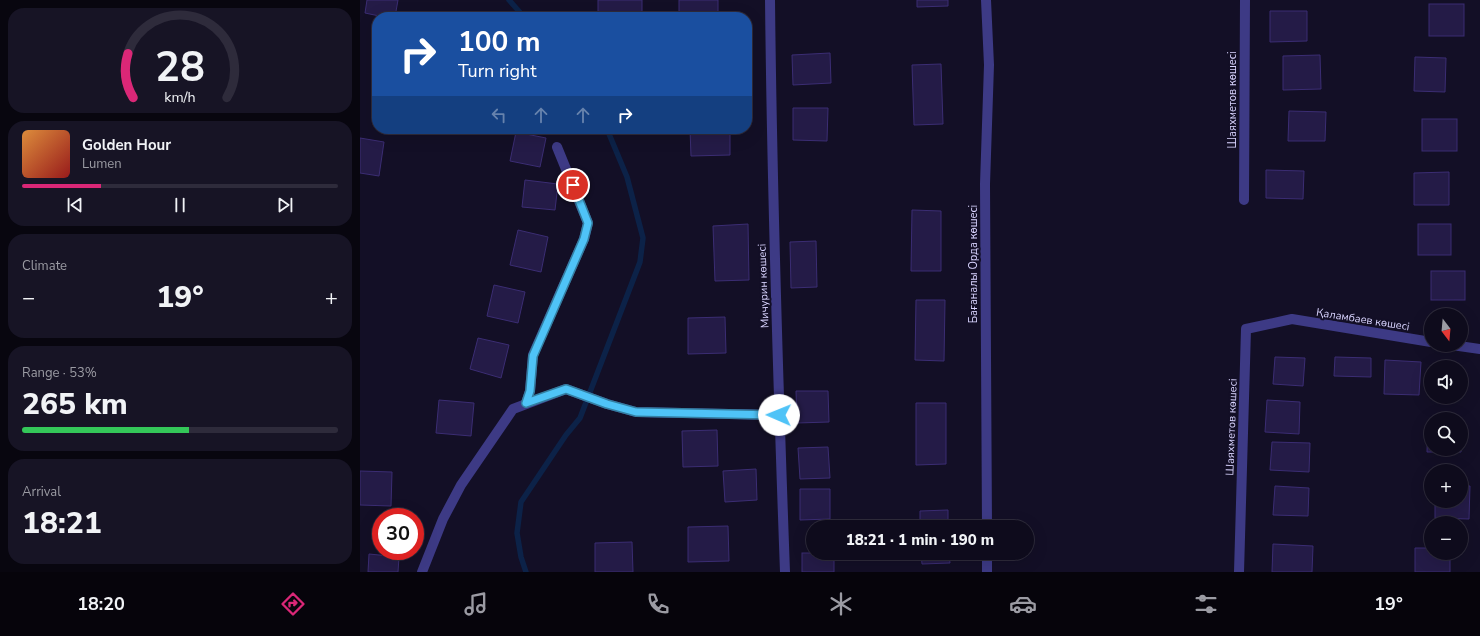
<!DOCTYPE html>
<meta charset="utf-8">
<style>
body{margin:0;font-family:"Nunito Sans",sans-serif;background:#171425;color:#f1f3f6;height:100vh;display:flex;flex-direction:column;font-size:15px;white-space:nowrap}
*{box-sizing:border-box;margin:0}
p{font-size:13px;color:#9b9ba3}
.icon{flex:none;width:22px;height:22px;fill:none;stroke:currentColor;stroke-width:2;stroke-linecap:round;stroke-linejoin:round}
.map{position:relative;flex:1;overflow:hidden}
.details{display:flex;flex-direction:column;gap:8px;padding:8px;background:#08060f;width:360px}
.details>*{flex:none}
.top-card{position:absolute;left:12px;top:12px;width:380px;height:122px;border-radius:16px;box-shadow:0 4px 16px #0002,0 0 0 1px #2e2b3b;background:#1a4fa0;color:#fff;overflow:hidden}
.needle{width:26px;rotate:164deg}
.controls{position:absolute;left:1064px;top:308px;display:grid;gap:8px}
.controls a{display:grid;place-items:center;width:44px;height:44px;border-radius:50%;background:#0e0b1c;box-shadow:0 4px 16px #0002,0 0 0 1px #2e2b3b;font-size:20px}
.speed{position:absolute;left:12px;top:508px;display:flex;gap:8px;font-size:20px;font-weight:700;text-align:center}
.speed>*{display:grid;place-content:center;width:52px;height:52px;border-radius:50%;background:#0e0b1c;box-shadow:0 4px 16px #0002,0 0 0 1px #2e2b3b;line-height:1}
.speed .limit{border:6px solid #d22;background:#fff;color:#111}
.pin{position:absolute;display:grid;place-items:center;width:34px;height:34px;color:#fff;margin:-17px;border:2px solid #fff;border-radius:50%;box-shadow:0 1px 4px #0007}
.me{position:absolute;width:44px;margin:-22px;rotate:271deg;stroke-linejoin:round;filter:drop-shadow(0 0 3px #0008)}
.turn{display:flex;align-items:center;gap:14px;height:84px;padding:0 20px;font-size:18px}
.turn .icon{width:52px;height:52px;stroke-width:2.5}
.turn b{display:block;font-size:28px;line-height:34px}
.lanes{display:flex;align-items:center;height:38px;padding:0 20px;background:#0003;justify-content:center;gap:20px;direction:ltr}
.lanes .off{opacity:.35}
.big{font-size:30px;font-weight:800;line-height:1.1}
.details .tile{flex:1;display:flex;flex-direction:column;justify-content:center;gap:6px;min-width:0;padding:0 14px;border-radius:16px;background:#171425}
.details .dial{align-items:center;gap:0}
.dial svg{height:104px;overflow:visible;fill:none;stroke:#2e2b3b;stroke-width:7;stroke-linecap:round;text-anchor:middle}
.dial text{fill:#f1f3f6;stroke:none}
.song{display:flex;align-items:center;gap:12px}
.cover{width:48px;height:48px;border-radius:6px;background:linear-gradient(135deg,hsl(30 70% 55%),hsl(0 70% 35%))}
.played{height:4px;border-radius:2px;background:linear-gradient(90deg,#db2777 25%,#2e2b3b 25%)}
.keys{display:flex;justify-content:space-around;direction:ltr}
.heat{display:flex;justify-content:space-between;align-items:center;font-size:22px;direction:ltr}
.charge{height:6px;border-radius:3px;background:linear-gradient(90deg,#34c759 53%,#2e2b3b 0)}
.trip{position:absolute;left:446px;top:520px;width:228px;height:40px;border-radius:20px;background:#0e0b1c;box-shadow:0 4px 16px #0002,0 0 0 1px #2e2b3b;font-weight:800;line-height:40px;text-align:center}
.dock{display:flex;height:64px;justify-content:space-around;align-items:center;background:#06040b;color:#9b9ba3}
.dock .icon{width:28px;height:28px}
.dock .selected{color:#db2777}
.dock b{font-size:18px;color:#f1f3f6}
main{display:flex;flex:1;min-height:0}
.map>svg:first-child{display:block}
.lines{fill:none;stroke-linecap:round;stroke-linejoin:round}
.stream{stroke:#0c2248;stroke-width:5.5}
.building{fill:#241b47;stroke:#3b2d73}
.minor{stroke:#3d3a85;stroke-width:10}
.route-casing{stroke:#337fa1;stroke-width:10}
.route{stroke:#4fc3f7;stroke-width:7}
.labels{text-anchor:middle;stroke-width:4;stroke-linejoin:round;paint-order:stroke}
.street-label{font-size:11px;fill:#d9d4ff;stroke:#130f26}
</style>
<main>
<section class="details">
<div class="tile dial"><svg viewBox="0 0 100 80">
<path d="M14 69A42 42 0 1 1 86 69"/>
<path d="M14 69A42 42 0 0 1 10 35" stroke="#db2777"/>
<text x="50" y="56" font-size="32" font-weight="700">28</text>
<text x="50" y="72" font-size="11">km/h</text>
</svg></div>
<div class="tile">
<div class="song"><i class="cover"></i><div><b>Golden Hour</b><p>Lumen</p></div></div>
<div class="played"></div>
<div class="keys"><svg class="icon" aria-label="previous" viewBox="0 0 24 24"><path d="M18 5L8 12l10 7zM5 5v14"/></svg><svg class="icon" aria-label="pause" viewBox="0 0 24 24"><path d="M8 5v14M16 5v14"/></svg><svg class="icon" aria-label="next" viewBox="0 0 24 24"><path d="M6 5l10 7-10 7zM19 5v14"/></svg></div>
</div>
<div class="tile"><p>Climate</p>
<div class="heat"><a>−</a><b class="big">19°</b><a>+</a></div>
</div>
<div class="tile"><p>Range · 53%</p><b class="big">265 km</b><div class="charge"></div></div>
<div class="tile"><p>Arrival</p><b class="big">18:21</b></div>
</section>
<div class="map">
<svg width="1120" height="572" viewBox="0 0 1120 572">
<rect width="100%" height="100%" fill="#130f26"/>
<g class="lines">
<g class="stream">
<polyline points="149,0 164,17"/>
<polyline points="166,572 161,557 157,533 161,502 206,435 220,418 280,262 283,238 267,177 247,129"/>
</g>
</g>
<g class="building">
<polygon points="7,0 38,0 35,17 24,17 5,13"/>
<polygon points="238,0 282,0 282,14 238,15"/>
<rect x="319" y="0" width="39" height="13"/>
<polygon points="557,0 588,0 588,6 557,7"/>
<rect x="1069" y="4" width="35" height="32"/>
<polygon points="910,11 947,11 947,41 910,42"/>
<polygon points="470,53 471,83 433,85 432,55"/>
<polygon points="960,55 961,89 923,90 923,56"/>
<polygon points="1055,57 1086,58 1085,92 1054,91"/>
<polygon points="581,64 583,124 554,125 552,65"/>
<polygon points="433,108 468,108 467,141 433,140"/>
<polygon points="929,111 966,112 965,141 928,141"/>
<rect x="1062" y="119" width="35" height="32"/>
<polygon points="330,129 370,129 370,155 331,156"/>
<polygon points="156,132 186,138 180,167 150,161"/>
<polygon points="0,138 24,142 19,176 0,173"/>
<polygon points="906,170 944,171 943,199 906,198"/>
<polygon points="1089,172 1089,205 1054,205 1054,173"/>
<polygon points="165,180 198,184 195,210 162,207"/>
<polygon points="552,210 581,211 581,271 551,271"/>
<polygon points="388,224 389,280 355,281 353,226"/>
<rect x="1058" y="224" width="33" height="31"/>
<polygon points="158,230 188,237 181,272 150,265"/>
<polygon points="456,241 457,287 431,288 430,242"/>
<rect x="1071" y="271" width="34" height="29"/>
<polygon points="134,285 165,292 158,323 127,316"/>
<polygon points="556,300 585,300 584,361 555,360"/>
<polygon points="365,317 366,353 328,354 328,318"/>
<polygon points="118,338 149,345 141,378 110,369"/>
<polygon points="915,357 945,358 943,386 913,384"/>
<polygon points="975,357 1011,358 1011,377 974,376"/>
<polygon points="1025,360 1061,362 1059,395 1024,394"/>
<polygon points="436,391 468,391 469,422 437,423"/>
<polygon points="79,400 114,403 111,436 76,433"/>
<polygon points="907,400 940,402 939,434 905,432"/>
<polygon points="556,403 586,403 586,464 556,465"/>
<polygon points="1068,421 1071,421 1071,449 1101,449 1101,452 1067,452"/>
<polygon points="357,430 358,466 323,467 322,431"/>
<polygon points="912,442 950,443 949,472 910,470"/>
<polygon points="468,447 470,478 440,479 438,448"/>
<polygon points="396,469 397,500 365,502 363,471"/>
<polygon points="0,471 32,472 31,506 0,505"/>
<polygon points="915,486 949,488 948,516 913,515"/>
<polygon points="1101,486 1110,486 1109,519 1075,518 1075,501 1101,501"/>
<polygon points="440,489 470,489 470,519 440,520"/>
<polygon points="588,510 588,527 560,527 560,511"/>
<polygon points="368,526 369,561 328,562 328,527"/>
<polygon points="272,542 273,572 235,572 235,543"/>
<polygon points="913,544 953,546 952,572 912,572"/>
<polygon points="1055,548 1071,548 1071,553 1090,553 1090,572 1055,572"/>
<rect x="442" y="553" width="32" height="19"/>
<polygon points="561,553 589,553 590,563 562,564"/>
<polygon points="9,554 39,557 38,572 8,572"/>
</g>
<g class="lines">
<g class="minor">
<path d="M410 0C412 191 418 381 425 572"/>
<polyline points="626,0 629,65 625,184 627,527"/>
<polyline points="884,200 885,0"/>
<polyline points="1092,345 1120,349"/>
<polyline points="166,403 170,391 173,355 224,239 228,223 197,147"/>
<polyline points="627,553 627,572"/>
<polyline points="62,572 83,519 101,485 153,409 206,389 247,404 276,412 419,415"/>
<polyline points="879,572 886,329 932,319 1071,342"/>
</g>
</g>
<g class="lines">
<g class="route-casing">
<polyline id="route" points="213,185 228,223 224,239 173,356 170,391 166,403 206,389 247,404 276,412 419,415"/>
</g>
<use href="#route" class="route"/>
</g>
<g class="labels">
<g class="street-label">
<text transform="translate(872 100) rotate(-90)" y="4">Шаяхметов көшесі</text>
<text transform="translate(613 264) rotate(-90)" y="4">Бағаналы Орда көшесі</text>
<text transform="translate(403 286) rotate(-92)" y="4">Мичурин көшесі</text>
<text transform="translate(1003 319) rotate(9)" y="4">Қаламбаев көшесі</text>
<text transform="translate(871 427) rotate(-88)" y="4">Шаяхметов көшесі</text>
</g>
</g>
</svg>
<div class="controls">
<a><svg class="needle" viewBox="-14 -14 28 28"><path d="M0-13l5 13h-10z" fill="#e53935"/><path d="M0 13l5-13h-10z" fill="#9b9ba3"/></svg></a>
<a><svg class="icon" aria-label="sound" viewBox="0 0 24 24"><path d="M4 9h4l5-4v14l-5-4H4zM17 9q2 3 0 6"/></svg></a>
<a><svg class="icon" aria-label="search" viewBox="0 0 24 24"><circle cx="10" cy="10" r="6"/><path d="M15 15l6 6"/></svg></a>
<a>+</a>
<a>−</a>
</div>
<div class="speed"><div class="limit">30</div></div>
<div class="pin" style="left:213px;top:185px;background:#d93025"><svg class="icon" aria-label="arrive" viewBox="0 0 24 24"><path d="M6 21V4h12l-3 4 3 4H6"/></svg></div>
<svg class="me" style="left:419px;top:415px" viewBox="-20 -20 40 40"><circle r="19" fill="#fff"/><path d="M0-13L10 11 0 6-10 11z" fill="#4fc3f7"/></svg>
<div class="trip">18:21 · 1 min · 190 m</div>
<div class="top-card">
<div class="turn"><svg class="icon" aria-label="right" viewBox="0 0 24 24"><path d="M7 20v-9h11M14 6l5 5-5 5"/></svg><div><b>100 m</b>Turn right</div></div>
<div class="lanes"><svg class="icon off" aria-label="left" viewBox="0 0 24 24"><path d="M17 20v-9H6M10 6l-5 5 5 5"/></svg><svg class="icon off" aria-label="ahead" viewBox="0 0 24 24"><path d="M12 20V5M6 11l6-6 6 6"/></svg><svg class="icon off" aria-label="ahead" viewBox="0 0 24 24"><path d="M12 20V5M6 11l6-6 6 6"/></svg><svg class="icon" aria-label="right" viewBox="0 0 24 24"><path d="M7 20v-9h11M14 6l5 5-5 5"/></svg></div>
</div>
</div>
</main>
<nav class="dock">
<b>18:20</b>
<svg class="icon selected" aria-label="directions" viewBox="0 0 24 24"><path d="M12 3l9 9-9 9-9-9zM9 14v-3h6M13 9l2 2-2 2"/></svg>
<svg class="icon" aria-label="music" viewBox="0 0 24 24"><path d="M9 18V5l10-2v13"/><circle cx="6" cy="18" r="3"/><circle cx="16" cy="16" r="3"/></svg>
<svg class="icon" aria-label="phone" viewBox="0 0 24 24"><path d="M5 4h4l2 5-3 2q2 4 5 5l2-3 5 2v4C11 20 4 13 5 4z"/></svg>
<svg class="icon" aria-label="climate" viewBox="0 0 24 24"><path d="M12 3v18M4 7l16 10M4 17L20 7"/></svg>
<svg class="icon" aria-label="car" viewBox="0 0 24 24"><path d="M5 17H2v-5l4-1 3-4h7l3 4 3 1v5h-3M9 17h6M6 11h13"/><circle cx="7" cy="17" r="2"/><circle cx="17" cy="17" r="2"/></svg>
<svg class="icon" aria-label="filters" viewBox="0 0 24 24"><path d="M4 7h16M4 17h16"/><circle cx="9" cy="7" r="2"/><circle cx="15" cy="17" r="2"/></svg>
<b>19°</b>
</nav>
